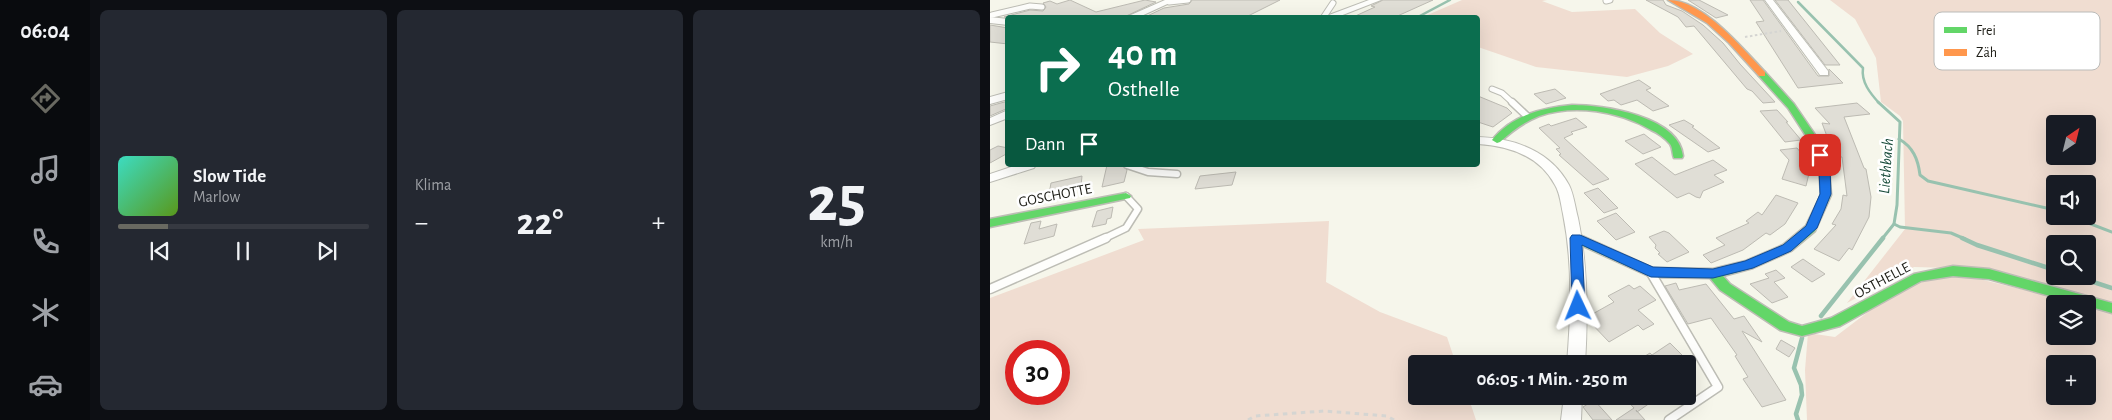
<!DOCTYPE html>
<html lang="de">
<meta charset="utf-8">
<style>
body{margin:0;font-family:"Alegreya Sans",sans-serif;background:#242831;color:#f1f3f6;height:100vh;display:flex;flex-direction:column;font-size:19px;white-space:nowrap}
*{box-sizing:border-box;margin:0}
p{font-size:16px;color:#9ea1a6}
.icon{flex:none;width:28px;height:28px;fill:none;stroke:currentColor;stroke-width:2;stroke-linecap:round;stroke-linejoin:round}
.map{position:relative;flex:1;overflow:hidden}
.details{display:flex;flex-direction:column;gap:10px;padding:10px;background:#0d0f14;width:900px}
.details>*{flex:none}
.top-card{position:absolute;left:15px;top:15px;width:475px;height:152px;border-radius:5px;box-shadow:0 5px 20px #0002;background:#0b6e4f;color:#fff;overflow:hidden}
.needle{width:32px;rotate:35deg}
.fabs{position:absolute;left:1056px;top:115px;display:grid;gap:10px}
.fabs a{display:grid;place-items:center;width:50px;height:50px;border-radius:5px;background:#171b24;box-shadow:0 5px 20px #0002;font-size:25px}
.speed{position:absolute;left:15px;top:340px;display:flex;gap:10px;font-size:25px;font-weight:700;text-align:center}
.speed>*{display:grid;place-content:center;width:65px;height:65px;border-radius:50%;background:#171b24;box-shadow:0 5px 20px #0002;line-height:1}
.speed .limit{border:8px solid #d22;background:#fff;color:#111}
.pin{position:absolute;display:grid;place-items:center;width:42px;height:42px;color:#fff;margin:-21px;border-radius:10px;box-shadow:0 2px 8px #0006}
.me{position:absolute;width:55px;margin:-28px;rotate:358deg;stroke-linejoin:round;filter:drop-shadow(0 0 4px #0008)}
.turn{display:flex;align-items:center;gap:18px;height:105px;padding:0 20px;font-size:22px}
.turn .icon{width:65px;height:65px;stroke-width:2.5}
.turn b{display:block;font-size:35px;line-height:42px}
.then{display:flex;align-items:center;height:48px;padding:0 20px;background:#0003;gap:10px;font-size:19px}
.big{font-size:38px;font-weight:700;line-height:1.1}
.details .tile{flex:1;display:flex;flex-direction:column;justify-content:center;gap:8px;min-width:0;padding:0 18px;border-radius:8px;background:#242831}
.details .dial{align-items:center;gap:0}
.dial b{font-size:65px;line-height:1}
.song{display:flex;align-items:center;gap:15px}
.cover{width:60px;height:60px;border-radius:8px;background:linear-gradient(135deg,hsl(170 70% 55%),hsl(90 70% 35%))}
.played{height:5px;border-radius:2px;background:linear-gradient(90deg,#696961 20%,#363941 20%)}
.keys{display:flex;justify-content:space-around;direction:ltr}
.heat{display:flex;justify-content:space-between;align-items:center;font-size:28px;direction:ltr}
.details .tiles{flex:1;display:grid;gap:10px;grid-template-columns:repeat(3,1fr)}
.trip{position:absolute;left:418px;top:355px;width:288px;height:50px;border-radius:5px;background:#171b24;box-shadow:0 5px 20px #0002;font-weight:700;line-height:50px;text-align:center}
main{display:flex;flex:1;min-height:0}
.tabs{display:flex;flex-direction:column;width:90px;justify-content:space-around;align-items:center;background:#090b0e;color:#9ea1a6}
.tabs .icon{width:35px;height:35px}
.tabs .current{color:#696961}
.tabs b{font-size:22px;color:#f1f3f6}
.map>svg:first-child{display:block}
.green{fill:#f0ddd1;fill-rule:evenodd}
.lines{fill:none;stroke-linecap:round;stroke-linejoin:round}
.stream-far2{stroke:#98c2af;stroke-width:2.5}
.stream-far1{stroke:#98c2af;stroke-width:3}
.stream{stroke:#98c2af;stroke-width:4.5}
.building{fill:#e0ded6;stroke:#bdbbb3}
.lane-far2-casing{stroke:#bdbdb5;stroke-width:7}
.lane-far1-casing{stroke:#bdbdb5;stroke-width:9}
.lane-casing{stroke:#bdbdb5;stroke-width:11}
.street-casing{stroke:#bdbdb5;stroke-width:2}
.fast-casing{stroke:#bdbdb5;stroke-width:3}
.slow-casing{stroke:#bdbdb5;stroke-width:3}
.path-far1{stroke:#d5d5d2;stroke-width:2;stroke-dasharray:2.5 2.5;stroke-linecap:butt}
.path{stroke:#d5d5d2;stroke-width:3;stroke-dasharray:4.5 4.5;stroke-linecap:butt}
.lane-far2{stroke:#fefefc;stroke-width:5}
.lane-far1{stroke:#fefefc;stroke-width:6}
.lane{stroke:#fefefc;stroke-width:8}
.street{fill:#fefefc;fill-rule:evenodd}
.fast{fill:#63d668;fill-rule:evenodd}
.slow{fill:#ff974d;fill-rule:evenodd}
.route{fill:#1a73e8;stroke:#114b97}
.labels{text-anchor:middle;stroke-width:5;stroke-linejoin:round;paint-order:stroke}
.street-label{font-size:15px;fill:#1d1d16;stroke:#fff}
.water-label{font-size:16px;font-style:italic;fill:#194c3b;stroke:#fff}
.key{fill:#fff;stroke:#bbbbb9;stroke-width:1}
.key-label{font-size:14px;fill:#1d1d16}
</style>
<main>
<nav class="tabs">
<b>06:04</b>
<svg class="icon current" aria-label="directions" viewBox="0 0 24 24"><path d="M12 3l9 9-9 9-9-9zM9 14v-3h6M13 9l2 2-2 2"/></svg>
<svg class="icon" aria-label="music" viewBox="0 0 24 24"><path d="M9 18V5l10-2v13"/><circle cx="6" cy="18" r="3"/><circle cx="16" cy="16" r="3"/></svg>
<svg class="icon" aria-label="phone" viewBox="0 0 24 24"><path d="M5 4h4l2 5-3 2q2 4 5 5l2-3 5 2v4C11 20 4 13 5 4z"/></svg>
<svg class="icon" aria-label="climate" viewBox="0 0 24 24"><path d="M12 3v18M4 7l16 10M4 17L20 7"/></svg>
<svg class="icon" aria-label="car" viewBox="0 0 24 24"><path d="M5 17H2v-5l4-1 3-4h7l3 4 3 1v5h-3M9 17h6M6 11h13"/><circle cx="7" cy="17" r="2"/><circle cx="17" cy="17" r="2"/></svg>
</nav>
<section class="details">
<div class="tiles">
<div class="tile">
<div class="song"><i class="cover"></i><div><b>Slow Tide</b><p>Marlow</p></div></div>
<div class="played"></div>
<div class="keys"><svg class="icon" aria-label="previous" viewBox="0 0 24 24"><path d="M18 5L8 12l10 7zM5 5v14"/></svg><svg class="icon" aria-label="pause" viewBox="0 0 24 24"><path d="M8 5v14M16 5v14"/></svg><svg class="icon" aria-label="next" viewBox="0 0 24 24"><path d="M6 5l10 7-10 7zM19 5v14"/></svg></div>
</div>
<div class="tile"><p>Klima</p>
<div class="heat"><a>−</a><b class="big">22°</b><a>+</a></div>
</div>
<div class="tile dial"><b>25</b><p>km/h</p></div>
</div>
</section>
<div class="map">
<svg width="1122" height="420" viewBox="0 0 1122 420">
<rect width="100%" height="100%" fill="#f6f6eb"/>
<g class="green">
<polygon points="472,0 557,0 552,1 582,12 645,9 670,33 703,54 678,66 637,77 546,67 488,47 488,18 433,17"/>
<path d="M840 0H1122V305L959 268 924 267 857 303 915 229 913 121 910 116 891 102 886 58 865 19ZM1065 124H1098V156H1065ZM1065 184H1098V216H1065ZM1065 244H1098V276H1065Z"/>
<path d="M339 221 336 282 390 312 457 337 466 364H426V396H478L486 420H0V298L154 240 148 229ZM69 351V394H26V351Z"/>
<path d="M964 273 1093 304H1065V336H1098V305L1122 312V420H817L815 370 818 333 845 337 891 302 931 279ZM1065 364H1098V396H1065Z"/>
</g>
<g class="lines">
<g class="stream-far2">
<path d="M808 2 873 68C871 82 880 93 889 103"/>
<polyline points="426,18 460,0"/>
</g>
<g class="stream-far1">
<polyline points="888,102 910,122 907,205 904,224 892,239"/>
<path d="M909 139C923 147 928 159 930 175L938 181 1065 210"/>
<polyline points="1080,216 1122,232"/>
<polyline points="904,224 910,227 961,233 975,239"/>
</g>
<g class="stream">
<polyline points="972,238 987,245 1065,270"/>
<polyline points="1085,276 1122,288"/>
<polyline points="831,316 893,238"/>
<polyline points="808,420 806,414 812,395 811,385 804,368 812,338"/>
</g>
</g>
<g class="building">
<polygon points="80,0 106,12 155,0 166,2 132,18 14,17 40,10 53,11 56,7 53,3 60,1 67,4"/>
<polygon points="202,0 290,0 254,18 153,18 174,8 199,4"/>
<polygon points="393,0 443,0 403,18 361,18 385,7 381,6"/>
<polygon points="656,0 673,0 676,5 692,11 713,25 733,43 750,64 785,102 773,103 762,91 757,89 704,26 696,27 688,17"/>
<polygon points="698,0 709,0 738,15 726,18"/>
<polygon points="760,0 773,0 828,76 839,76 839,69 853,83 808,88 766,22 774,21"/>
<polygon points="785,0 798,0 850,65 835,65"/>
<polygon points="0,25 18,28 18,44 0,42"/>
<polygon points="649,80 661,88 656,90 679,106 663,111 647,100 631,105 624,100 618,101 610,94"/>
<polygon points="565,89 576,98 556,104 544,94"/>
<polygon points="488,96 517,108 522,113 503,127 488,122"/>
<polygon points="18,101 18,108 0,116 0,106"/>
<polygon points="867,103 880,114 854,117 874,168 876,169 881,197 879,217 862,250 859,248 849,261 824,249 846,225 842,224 851,209 853,195 857,196 852,157 850,157 846,148 841,147 832,123 840,124 825,108"/>
<polygon points="787,110 798,122 796,122 811,140 795,142 770,111"/>
<polygon points="586,118 597,127 581,132 583,134 574,138 619,179 603,185 569,155 571,154 566,149 570,148 549,128 559,124 561,126"/>
<polygon points="694,120 704,126 702,127 730,148 718,152 679,125"/>
<polygon points="654,134 659,138 671,147 653,154 635,141"/>
<polygon points="8,146 18,148 18,153 0,163 0,150"/>
<polygon points="807,148 821,165 816,186 792,179 799,160 790,150"/>
<polygon points="662,157 685,175 723,160 737,170 724,175 734,182 713,191 710,198 706,197 699,193 687,198 645,164"/>
<polygon points="117,165 132,165 137,170 134,182 112,187"/>
<polygon points="246,172 242,185 205,189 210,176"/>
<polygon points="92,176 91,186 59,194 61,183"/>
<polygon points="608,188 628,208 614,213 594,193"/>
<polygon points="786,195 808,203 795,224 780,235 776,233 753,250 721,263 713,255 735,245 726,238 759,223 756,221 768,212 772,215"/>
<polygon points="123,207 121,218 117,219 116,224 102,227 107,211"/>
<polygon points="626,213 645,232 626,240 607,221"/>
<polygon points="51,221 49,229 67,224 64,236 34,244 41,223"/>
<polygon points="674,231 679,233 699,252 677,262 668,254 670,253 665,248 666,245 659,237"/>
<polygon points="813,259 835,274 822,282 801,267"/>
<polygon points="786,270 795,278 784,282 798,297 782,303 760,284 779,278 775,274"/>
<polygon points="686,283 689,290 716,284 744,319 754,316 772,342 752,331 796,400 772,407 753,379 758,377 745,356 747,355 721,318 698,324 675,286"/>
<polygon points="639,285 644,289 650,286 666,300 648,310 664,324 653,330 648,325 619,342 599,321 599,316 624,302 618,296"/>
<polygon points="791,340 805,348 799,357 786,349"/>
<polygon points="680,343 701,364 642,364 660,353 662,355"/>
<polygon points="633,396 670,396 647,412 646,410 655,420 626,420 644,408"/>
<polygon points="604,400 622,420 603,420 593,407"/>
</g>
<g class="lines">
<g class="lane-far2-casing">
<g id="lane-far2">
<polyline points="616,1 620,0"/>
<polyline points="179,2 198,0"/>
<polyline points="2,15 40,6 52,7"/>
<polyline points="333,18 343,3"/>
<polyline points="502,89 512,93 523,103"/>
</g>
</g>
<g class="lane-far1-casing">
<g id="lane-far1">
<polyline points="522,102 538,117"/>
<polyline points="137,165 158,172 187,174"/>
<polyline points="113,239 136,228 148,209 136,196"/>
</g>
</g>
<g class="lane-casing">
<g id="lane">
<polyline points="661,273 728,387 679,420"/>
<polyline points="0,289 116,238"/>
</g>
</g>
<g class="street-casing">
<g id="street">
<polygon points="175,0 186,0 147,18 134,18"/>
<polygon points="379,0 391,0 345,18 331,18"/>
<polygon points="775,0 783,0 838,71 838,75 830,75"/>
<polygon points="0,17 18,19 18,25 0,23"/>
<polygon points="18,92 18,99 0,104 0,97"/>
<polygon points="18,110 18,118 0,125 0,118"/>
<path d="M488 137C524 138 561 151 579 185 584 195 585 207 588 218 598 266 598 315 595 364H577C581 314 583 264 573 214 571 205 570 193 565 185 549 155 518 146 488 144Z"/>
<polygon points="27,165 46,165 44,168 0,182 0,174"/>
<polygon points="574,396 592,396 591,420 571,420"/>
</g>
</g>
<g class="fast-casing">
<g id="fast">
<polygon points="769,72 775,72 804,104 830,142 839,168 841,195 825,231 801,251 763,268 733,276 740,284 799,322 812,326 841,318 924,274 963,266 999,269 1122,303 1122,313 1098,306 1098,304 1089,304 999,279 963,276 931,281 850,326 812,336 790,330 730,290 720,278 661,277 582,241 580,238 582,235 590,235 663,268 723,269 756,261 793,245 816,226 831,195 829,168 820,142 798,108 769,76"/>
<path d="M582 105C613 105 689 116 693 156L692 158H684C682 154 683 148 680 144 675 138 668 133 661 130 629 111 585 104 549 116 534 122 522 131 510 142L507 143 502 140C522 115 552 108 582 105Z"/>
<polygon points="136,193 141,196 140,198 0,227 0,219"/>
</g>
</g>
<g class="slow-casing">
<path id="slow" d="M678 0C713 0 752 48 775 72V76H769L739 43 717 23Z"/>
</g>
<polyline class="path-far1" points="755,37 791,31"/>
<polyline class="path" points="258,420 265,416 334,411 397,416 404,420"/>
<use href="#lane-far2" class="lane-far2"/>
<use href="#lane-far1" class="lane-far1"/>
<use href="#lane" class="lane"/>
<use href="#street" class="street"/>
<use href="#fast" class="fast"/>
<use href="#slow" class="slow"/>
</g>
<polygon class="route" points="830,152 835,155 840,168 841,194 827,228 801,251 763,268 723,278 661,277 592,245 595,306 593,310 588,312 584,310 582,306 580,238 582,235 590,235 663,267 723,269 755,261 793,245 816,226 830,194 829,168 825,155"/>
<g class="labels">
<g class="street-label">
<text transform="translate(65 195) rotate(-11)" y="5">GOSCHOTTE</text>
<text transform="translate(892 280) rotate(-28)" y="5">OSTHELLE</text>
</g>
<g class="water-label">
<text transform="translate(895 166) rotate(-86)" y="6">Liethbach</text>
</g>
</g>
<rect x="944" y="12" width="166" height="58" rx="8" class="key"/>
<rect x="954" y="27" width="23" height="6" fill="#63d668"/>
<rect x="954" y="49" width="23" height="7" fill="#ff974d"/>
<g class="key-label">
<text x="986" y="35">Frei</text>
<text x="986" y="57">Zäh</text>
</g>
</svg>
<div class="fabs">
<a><svg class="needle" viewBox="-14 -14 28 28"><path d="M0-13l5 13h-10z" fill="#e53935"/><path d="M0 13l5-13h-10z" fill="#9ea1a6"/></svg></a>
<a><svg class="icon" aria-label="sound" viewBox="0 0 24 24"><path d="M4 9h4l5-4v14l-5-4H4zM17 9q2 3 0 6"/></svg></a>
<a><svg class="icon" aria-label="search" viewBox="0 0 24 24"><circle cx="10" cy="10" r="6"/><path d="M15 15l6 6"/></svg></a>
<a><svg class="icon" aria-label="layers" viewBox="0 0 24 24"><path d="M12 4l9 5-9 5-9-5zM3 14l9 5 9-5"/></svg></a>
<a>+</a>
</div>
<div class="speed"><div class="limit">30</div></div>
<div class="pin" style="left:830px;top:155px;background:#d93025"><svg class="icon" aria-label="arrive" viewBox="0 0 24 24"><path d="M6 21V4h12l-3 4 3 4H6"/></svg></div>
<svg class="me" style="left:588px;top:306px" viewBox="-20 -20 40 40"><path d="M0-17L14 15 0 8-14 15z" fill="#1a73e8" stroke="#fff" stroke-width="4"/></svg>
<div class="trip">06:05 · 1 Min. · 250 m</div>
<div class="top-card">
<div class="turn"><svg class="icon" aria-label="right" viewBox="0 0 24 24"><path d="M7 20v-9h11M14 6l5 5-5 5"/></svg><div><b>40 m</b>Osthelle</div></div>
<div class="then">Dann<svg class="icon" aria-label="arrive" viewBox="0 0 24 24"><path d="M6 21V4h12l-3 4 3 4H6"/></svg></div>
</div>
</div>
</main>
